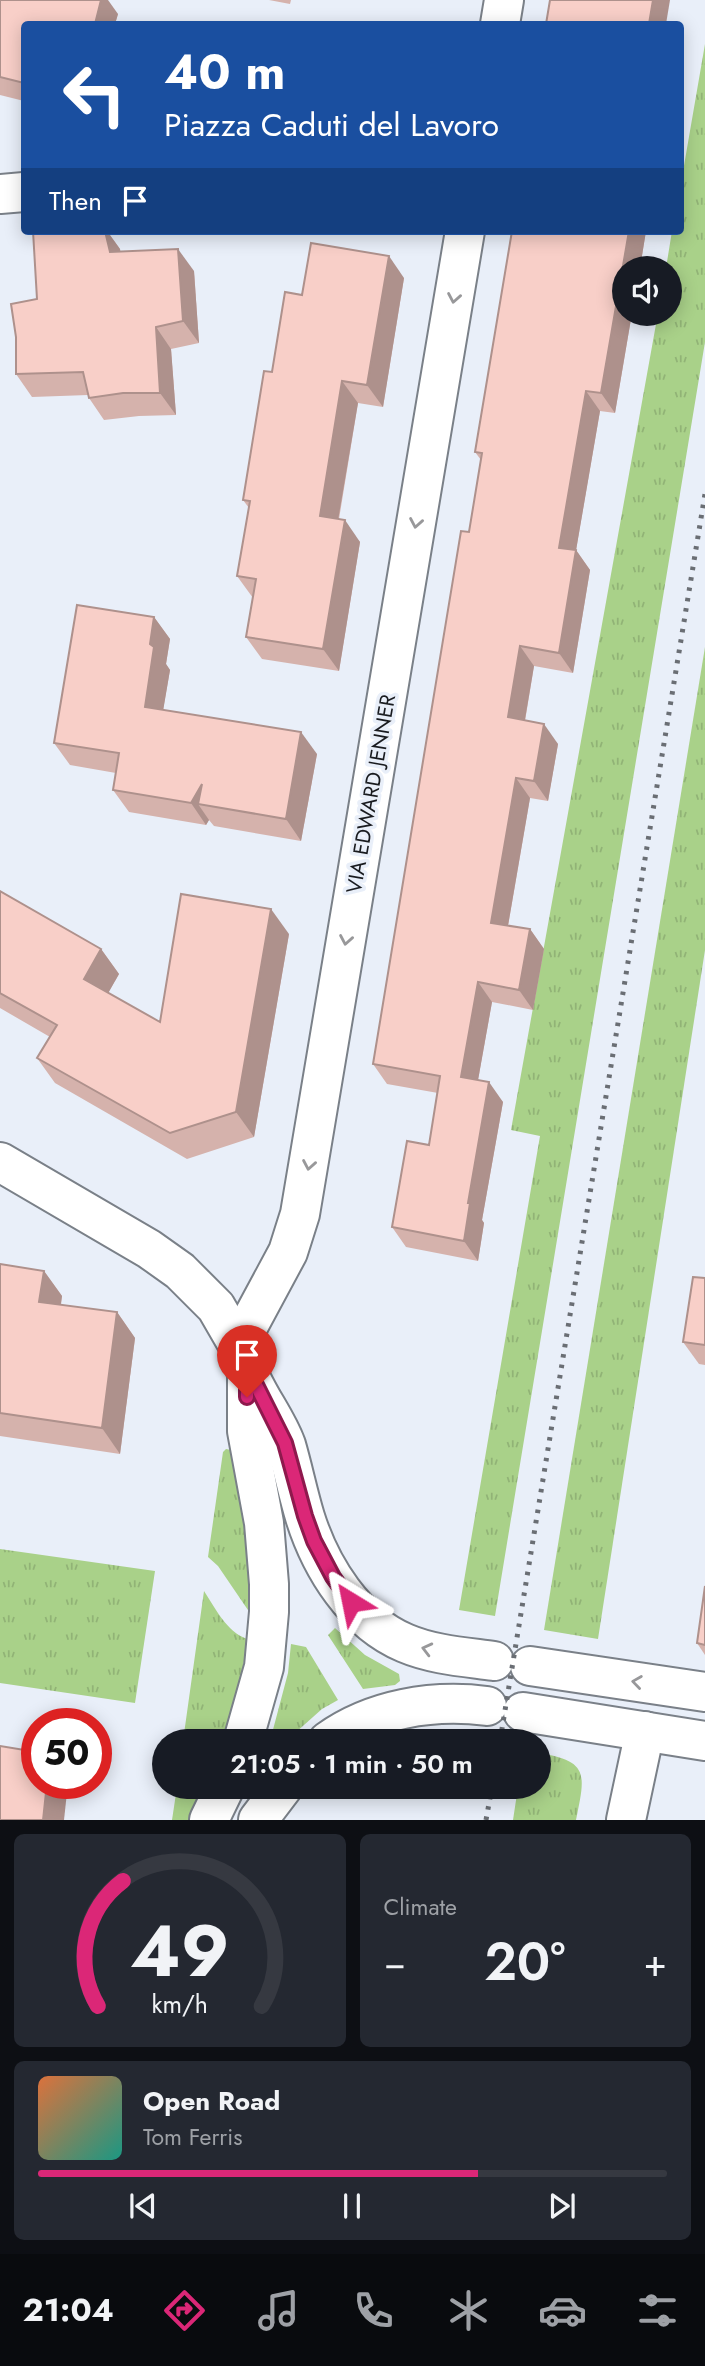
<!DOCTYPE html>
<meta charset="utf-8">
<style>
body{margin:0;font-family:Jost,sans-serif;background:#242831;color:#f1f3f6;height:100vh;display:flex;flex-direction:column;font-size:26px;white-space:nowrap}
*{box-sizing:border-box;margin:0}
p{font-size:23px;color:#9ea1a6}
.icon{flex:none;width:38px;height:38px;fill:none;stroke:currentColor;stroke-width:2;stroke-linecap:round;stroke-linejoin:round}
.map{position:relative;height:1820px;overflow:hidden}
.side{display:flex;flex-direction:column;gap:14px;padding:14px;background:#0d0f14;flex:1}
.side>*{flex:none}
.top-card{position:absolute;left:21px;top:21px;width:663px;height:214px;border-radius:7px;box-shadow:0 4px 18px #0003;background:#1a4fa0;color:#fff;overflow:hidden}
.tools{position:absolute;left:612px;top:256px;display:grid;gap:14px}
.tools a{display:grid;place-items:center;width:70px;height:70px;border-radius:50%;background:#171b24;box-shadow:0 4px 18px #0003;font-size:35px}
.speed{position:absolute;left:21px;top:1708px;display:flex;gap:14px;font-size:35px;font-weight:700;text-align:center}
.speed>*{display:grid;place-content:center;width:91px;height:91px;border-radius:50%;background:#171b24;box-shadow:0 4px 18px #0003;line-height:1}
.speed .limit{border:10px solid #d22;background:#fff;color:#111}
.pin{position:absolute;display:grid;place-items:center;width:60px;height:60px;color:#fff;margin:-72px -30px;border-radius:50% 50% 50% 0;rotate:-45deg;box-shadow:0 0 7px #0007}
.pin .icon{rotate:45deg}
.me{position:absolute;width:77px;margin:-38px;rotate:325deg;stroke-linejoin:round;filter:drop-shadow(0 0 5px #0008)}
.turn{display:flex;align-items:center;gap:24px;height:147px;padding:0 28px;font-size:32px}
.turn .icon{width:91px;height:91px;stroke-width:2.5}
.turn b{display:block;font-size:49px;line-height:60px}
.then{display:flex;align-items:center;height:66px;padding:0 28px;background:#0003;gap:14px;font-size:26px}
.big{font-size:52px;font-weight:600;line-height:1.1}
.side .card{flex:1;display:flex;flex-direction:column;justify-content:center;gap:10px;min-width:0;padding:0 24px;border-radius:10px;background:#242831}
.side .dial{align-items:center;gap:0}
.dial svg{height:182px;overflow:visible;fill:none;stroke:#363941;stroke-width:7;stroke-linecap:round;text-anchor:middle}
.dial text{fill:#f1f3f6;stroke:none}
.song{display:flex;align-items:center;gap:21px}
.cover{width:84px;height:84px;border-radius:10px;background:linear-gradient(135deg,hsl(20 70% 55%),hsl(170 70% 35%))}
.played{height:7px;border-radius:4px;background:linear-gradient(90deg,#db2777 70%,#363941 70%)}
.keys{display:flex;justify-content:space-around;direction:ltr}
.heat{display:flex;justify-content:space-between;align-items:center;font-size:38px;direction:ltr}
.side .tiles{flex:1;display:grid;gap:14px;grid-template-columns:1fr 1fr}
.card:last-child{grid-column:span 2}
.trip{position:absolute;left:152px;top:1729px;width:399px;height:70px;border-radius:35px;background:#171b24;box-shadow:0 4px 18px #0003;font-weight:600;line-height:70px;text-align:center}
.menu{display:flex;height:112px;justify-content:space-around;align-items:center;background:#090b0e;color:#9ea1a6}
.menu .icon{width:49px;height:49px}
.menu .on{color:#db2777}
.menu b{font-size:32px;color:#f1f3f6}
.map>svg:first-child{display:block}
.grass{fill:url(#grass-tufts)}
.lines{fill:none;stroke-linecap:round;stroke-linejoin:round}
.minor-casing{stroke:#7a8088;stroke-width:42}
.secondary-casing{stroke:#7a8088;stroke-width:42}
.minor{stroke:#fff;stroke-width:38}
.secondary{stroke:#fff;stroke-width:38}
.rail{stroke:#6a6e74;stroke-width:5;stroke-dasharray:3.5 7;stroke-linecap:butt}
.wall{fill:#d5b2ac}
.shaded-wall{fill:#ae918c}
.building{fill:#f8cfc8;stroke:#ae918c;stroke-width:2}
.oneway{stroke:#98989a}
.route-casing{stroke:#8e194d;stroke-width:18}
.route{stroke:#db2777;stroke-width:12}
.labels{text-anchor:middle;stroke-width:7;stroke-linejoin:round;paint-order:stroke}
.street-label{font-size:21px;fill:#191b1f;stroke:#e9eff9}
</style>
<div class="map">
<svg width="705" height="1820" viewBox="0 0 705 1820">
<defs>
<pattern id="grass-tufts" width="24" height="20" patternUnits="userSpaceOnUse" patternTransform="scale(1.75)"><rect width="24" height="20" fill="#a9d189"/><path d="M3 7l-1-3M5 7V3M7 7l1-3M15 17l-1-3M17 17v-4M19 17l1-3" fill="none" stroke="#91b376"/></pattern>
</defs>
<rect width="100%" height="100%" fill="#e9eff9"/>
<g class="grass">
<polygon points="705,44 705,342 495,1616 459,1610 540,1136 511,1130 658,313 670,313 670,268 666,268 672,231 681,231 681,183"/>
<polygon points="705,647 705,950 598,1639 544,1630"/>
<path d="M226 1449 231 1450C247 1503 251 1558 250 1613L218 1566 208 1557 223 1452Z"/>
<polygon points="0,1549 155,1571 135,1703 0,1683"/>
<path d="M204 1591C216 1609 226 1631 247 1639 243 1674 236 1708 224 1741H183Z"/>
<polygon points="335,1628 365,1655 399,1674 400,1681 395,1685 363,1689 328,1635"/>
<polygon points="291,1644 306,1647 338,1700 322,1709 286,1741 270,1741 288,1673"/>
<path d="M539 1753C590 1761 585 1775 576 1820H513L518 1787H539Z"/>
<polygon points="177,1787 206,1787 190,1820 172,1820"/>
</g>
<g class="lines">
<g class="minor-casing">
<g id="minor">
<polyline points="500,24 504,0"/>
<polyline points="0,194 24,192"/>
<polyline points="238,1345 288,1252 300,1214 465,231"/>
<polyline points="626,1820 645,1731"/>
</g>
</g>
<g class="secondary-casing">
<g id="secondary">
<polyline points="0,1162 149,1249 180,1271 216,1307 238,1345 247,1374 247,1431 264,1523 269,1584 269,1612 264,1667 243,1741"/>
<path d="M247 1369C257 1396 276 1418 286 1445 293 1469 298 1494 305 1517 321 1568 355 1622 405 1643 433 1655 465 1657 494 1661"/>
<polyline points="530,1666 705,1692"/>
<polyline points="523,1712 705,1741"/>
<path d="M328 1741C373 1709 432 1699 487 1706"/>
<polyline points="209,1820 225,1787"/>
<polyline points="258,1820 283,1787"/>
</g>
</g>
<use href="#minor" class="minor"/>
<use href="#secondary" class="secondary"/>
<g class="rail">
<polyline points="500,1741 705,494"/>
<polyline points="486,1820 492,1787"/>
</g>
</g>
<g class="wall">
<polygon points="0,0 118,14 115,24 24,24 24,101 0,95"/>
<polygon points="269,0 291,0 290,4"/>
<polygon points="33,231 107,231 120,249 120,252 194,271 199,343 171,349 176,415 139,416 104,420 89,398 88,395 32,397 16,374 16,337 37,299"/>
<polygon points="646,231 640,268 625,268 625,313 632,313 615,413 600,411 576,550 590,570 573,673 534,666 525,721 558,744 548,801 530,798 508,926 530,929 544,949 533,1010 492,1002 478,1080 503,1102 482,1220 484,1223 478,1261 406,1247 392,1227 429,1145 438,1093 387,1084 373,1064 469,532 481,460 475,452"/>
<polygon points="404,278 383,407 358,403 339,519 360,542 339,671 262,659 246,637 253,598 237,576 249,508 243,500 272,372 302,295"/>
<polygon points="154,617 170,639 166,664 170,670 163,710 317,754 301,841 214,826 209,820 206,825 129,812 113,790 116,773 70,765 54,743"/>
<polygon points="0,891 101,949 119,974 108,993 160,1022 289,934 254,1137 187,1159 55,1083 37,1058 50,1037 0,1008"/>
<polygon points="0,1264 44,1271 62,1296 61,1305 117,1312 135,1338 120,1454 0,1436"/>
<polygon points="705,1278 705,1365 699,1364 683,1342"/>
<polygon points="705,1586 705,1655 697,1643"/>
</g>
<g class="shaded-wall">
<polygon points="101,0 108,0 118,14 115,24 95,24"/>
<polygon points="653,0 670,0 666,24 649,24"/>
<polygon points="105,231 107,231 120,249 125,274 110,252"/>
<polygon points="629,231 646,231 640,268 625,268 625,313 632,313 615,413 601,393"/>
<polygon points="178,249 194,271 199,343 183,321"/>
<polygon points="389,256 404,278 383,407 367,385"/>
<polygon points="156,327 171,349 176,415 160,393"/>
<polygon points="342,381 358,403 335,538 320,516"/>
<polygon points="586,391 600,411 573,568 559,548"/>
<polygon points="345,520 360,542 339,671 323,649"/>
<polygon points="576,550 590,570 573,673 559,653"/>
<polygon points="154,617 170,639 166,664 170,670 160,729 145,707 150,644"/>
<polygon points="520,646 534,666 522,737 508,717"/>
<polygon points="544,724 558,744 548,801 534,781"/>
<polygon points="301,732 317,754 301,841 286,819"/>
<polygon points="516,778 530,798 505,943 491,923"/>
<polygon points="202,784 198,804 209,820 206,825 191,803"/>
<polygon points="271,909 289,934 254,1137 236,1112"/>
<polygon points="530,929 544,949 533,1010 519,990"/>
<polygon points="101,949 119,974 102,1004 84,979"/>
<polygon points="478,982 492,1002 475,1097 461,1077"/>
<polygon points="489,1082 503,1102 482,1220 484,1223 478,1261 464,1241 468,1203"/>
<polygon points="44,1271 62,1296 57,1328 39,1302"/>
<polygon points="117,1312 135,1338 120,1454 102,1428"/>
<polygon points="47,1783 68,1783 64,1820 43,1820"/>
</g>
<g class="building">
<polygon points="0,0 101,0 95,24 24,24 24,83 0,77"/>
<polygon points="550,0 653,0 649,24 546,24"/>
<polygon points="33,231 105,231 110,252 178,249 183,321 156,327 160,393 123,393 89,398 83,372 16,374 16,337 11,304 37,299"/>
<polygon points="512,231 629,231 601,393 586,391 559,548 576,550 559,653 520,646 508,717 544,724 534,781 516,778 491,923 530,929 519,990 478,982 461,1077 489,1082 468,1203 470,1203 464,1241 392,1227 407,1141 429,1145 440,1076 373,1064 461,531 469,532 482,453 475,452"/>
<polygon points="311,243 389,256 367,385 342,381 320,516 345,520 323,649 246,637 256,579 237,576 250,501 243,500 264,371 272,372 285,292 302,295"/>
<polygon points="77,605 154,617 150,644 154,647 145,707 301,732 286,819 198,804 202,784 191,803 113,790 119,753 54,743"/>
<polygon points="0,891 101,949 84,979 160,1022 181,894 271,909 236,1112 170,1133 37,1058 57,1025 0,993"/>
<polygon points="0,1264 44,1271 39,1302 117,1312 102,1428 0,1413"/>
<polygon points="693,1277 705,1278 705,1345 683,1342"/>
<polygon points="705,1586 705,1645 697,1643"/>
<polygon points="0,1746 37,1752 37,1783 47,1783 43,1820 0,1820"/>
</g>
<defs><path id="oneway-chevron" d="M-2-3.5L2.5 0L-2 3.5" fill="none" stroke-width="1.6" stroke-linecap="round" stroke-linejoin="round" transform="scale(1.75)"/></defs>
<g class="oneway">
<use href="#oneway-chevron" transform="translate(454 298) rotate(100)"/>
<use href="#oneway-chevron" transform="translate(416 523) rotate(100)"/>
<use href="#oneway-chevron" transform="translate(346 940) rotate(100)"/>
<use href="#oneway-chevron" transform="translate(309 1165) rotate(100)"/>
<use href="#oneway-chevron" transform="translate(427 1649) rotate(-166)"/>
<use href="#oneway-chevron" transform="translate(637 1682) rotate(-172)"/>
</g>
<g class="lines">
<g class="route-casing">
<polyline id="route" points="247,1397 247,1374 244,1361 285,1443 305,1516 314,1541 333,1577 351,1602"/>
</g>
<use href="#route" class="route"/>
</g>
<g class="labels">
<g class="street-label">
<text transform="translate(371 794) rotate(-80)" y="7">VIA EDWARD JENNER</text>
</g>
</g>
</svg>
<div class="tools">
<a><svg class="icon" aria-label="sound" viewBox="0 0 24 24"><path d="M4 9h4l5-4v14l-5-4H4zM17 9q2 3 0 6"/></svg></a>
</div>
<div class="speed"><div class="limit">50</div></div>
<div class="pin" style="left:247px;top:1397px;background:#d93025"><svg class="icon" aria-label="arrive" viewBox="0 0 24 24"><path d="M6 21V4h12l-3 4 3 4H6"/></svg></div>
<svg class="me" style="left:351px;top:1602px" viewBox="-20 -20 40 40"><path d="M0-17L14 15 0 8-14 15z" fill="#db2777" stroke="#fff" stroke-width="4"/></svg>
<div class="trip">21:05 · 1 min · 50 m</div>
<div class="top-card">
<div class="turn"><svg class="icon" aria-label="left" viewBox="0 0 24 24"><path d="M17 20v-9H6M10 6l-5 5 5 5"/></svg><div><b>40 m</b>Piazza Caduti del Lavoro</div></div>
<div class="then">Then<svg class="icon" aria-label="arrive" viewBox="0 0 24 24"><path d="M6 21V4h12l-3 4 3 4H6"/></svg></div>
</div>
</div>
<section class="side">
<div class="tiles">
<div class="card dial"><svg viewBox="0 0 100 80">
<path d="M14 69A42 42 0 1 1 86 69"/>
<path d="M14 69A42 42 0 0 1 25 14" stroke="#db2777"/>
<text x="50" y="56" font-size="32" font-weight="700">49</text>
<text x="50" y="72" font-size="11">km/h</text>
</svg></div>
<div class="card"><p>Climate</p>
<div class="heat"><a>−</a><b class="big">20°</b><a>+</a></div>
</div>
<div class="card">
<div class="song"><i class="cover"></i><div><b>Open Road</b><p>Tom Ferris</p></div></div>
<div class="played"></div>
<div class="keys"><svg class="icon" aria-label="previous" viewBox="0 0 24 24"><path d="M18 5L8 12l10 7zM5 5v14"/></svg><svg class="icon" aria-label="pause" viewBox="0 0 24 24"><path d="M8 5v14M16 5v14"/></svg><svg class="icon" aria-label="next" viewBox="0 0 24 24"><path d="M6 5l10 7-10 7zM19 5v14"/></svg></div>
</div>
</div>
</section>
<nav class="menu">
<b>21:04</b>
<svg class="icon on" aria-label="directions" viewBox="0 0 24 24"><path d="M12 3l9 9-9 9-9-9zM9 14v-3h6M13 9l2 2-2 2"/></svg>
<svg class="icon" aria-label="music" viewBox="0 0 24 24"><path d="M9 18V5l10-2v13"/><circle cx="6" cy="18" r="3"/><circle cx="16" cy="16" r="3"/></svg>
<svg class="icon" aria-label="phone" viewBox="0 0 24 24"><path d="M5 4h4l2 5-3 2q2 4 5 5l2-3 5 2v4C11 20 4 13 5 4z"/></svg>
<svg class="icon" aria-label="climate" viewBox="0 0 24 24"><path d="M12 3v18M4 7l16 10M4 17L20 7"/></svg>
<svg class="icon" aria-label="car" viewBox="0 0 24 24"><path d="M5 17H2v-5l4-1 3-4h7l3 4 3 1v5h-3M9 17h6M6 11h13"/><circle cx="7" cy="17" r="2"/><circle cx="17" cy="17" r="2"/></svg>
<svg class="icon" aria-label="filters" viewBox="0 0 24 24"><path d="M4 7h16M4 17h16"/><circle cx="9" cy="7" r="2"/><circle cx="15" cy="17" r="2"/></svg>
</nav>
